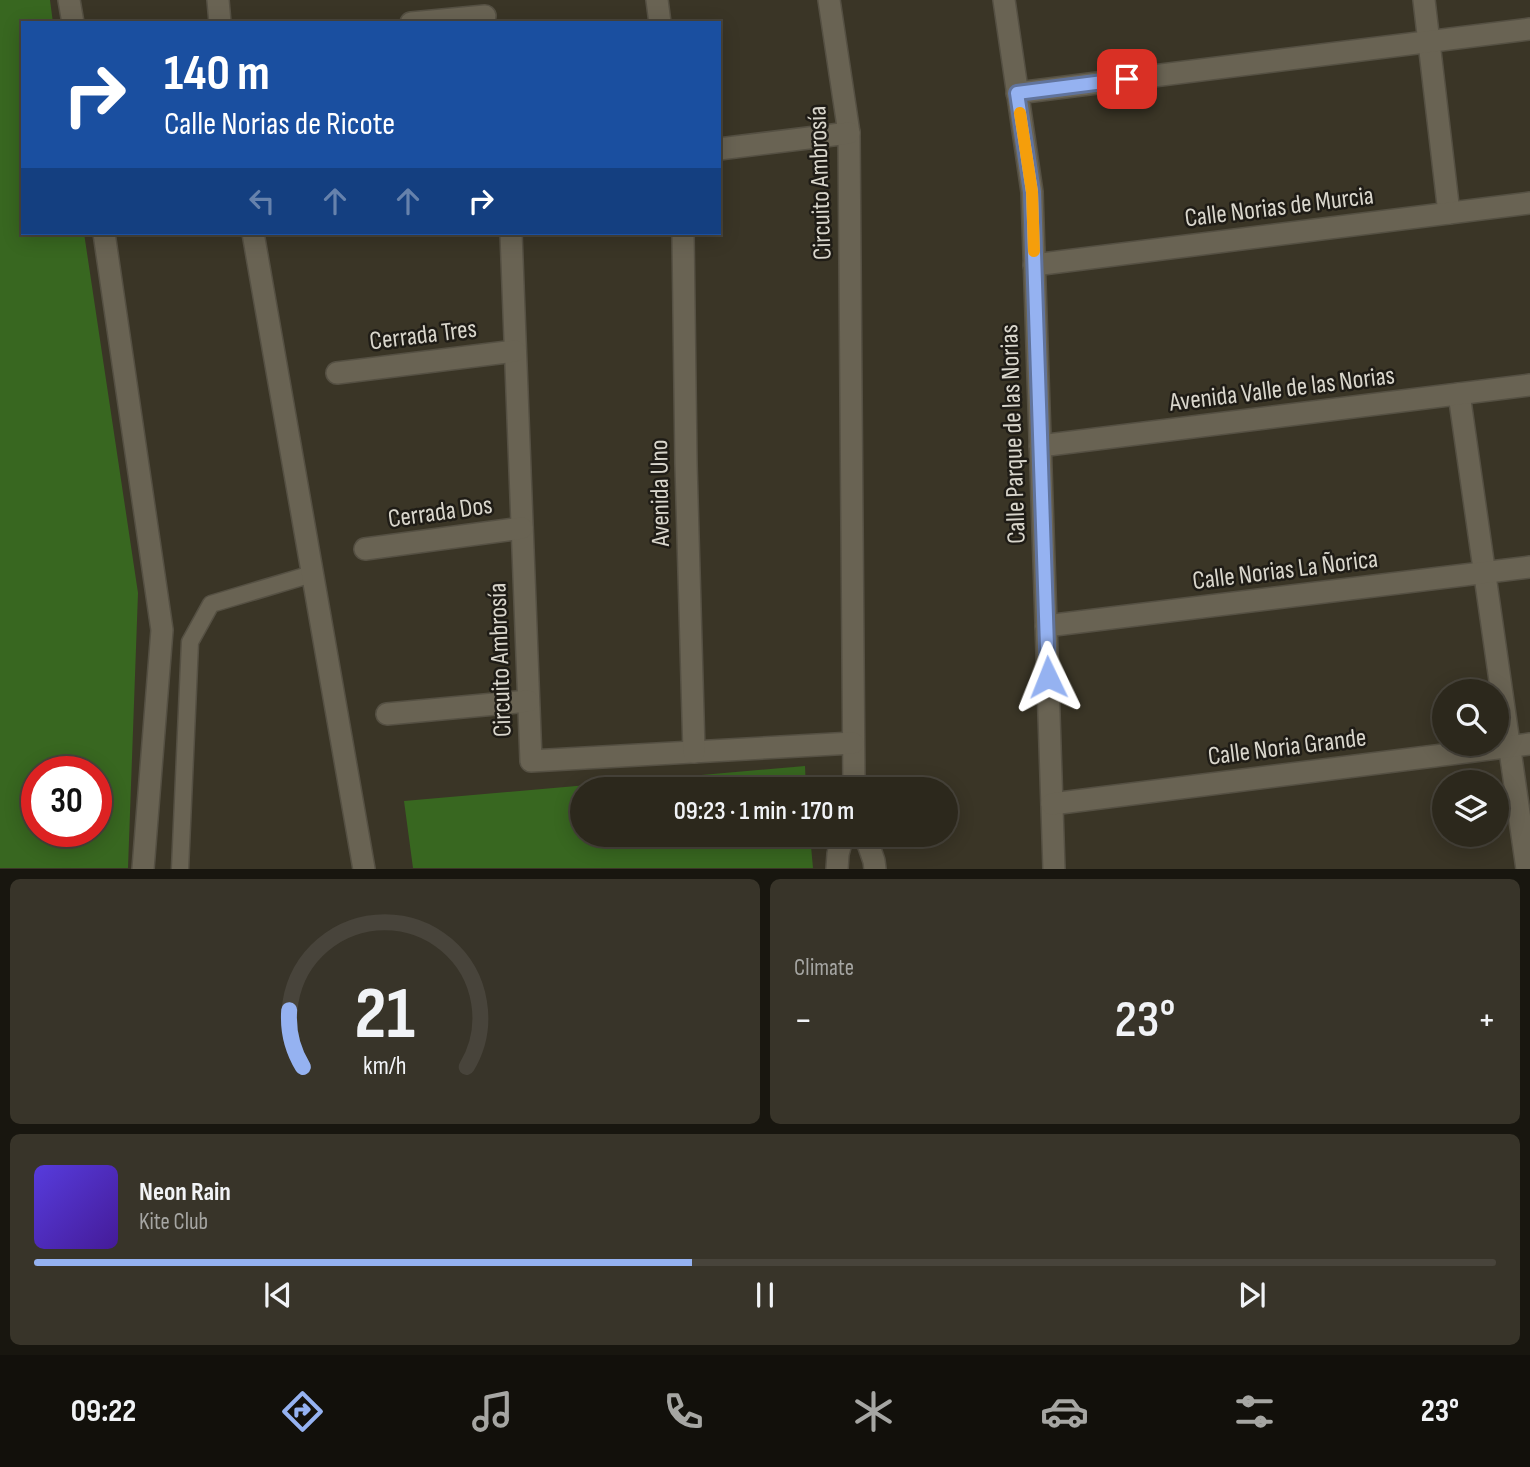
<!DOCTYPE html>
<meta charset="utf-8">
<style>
body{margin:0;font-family:"Sofia Sans Condensed",sans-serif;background:#383429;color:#f1f3f6;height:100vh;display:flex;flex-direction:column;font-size:26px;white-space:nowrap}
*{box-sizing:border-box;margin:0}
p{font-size:23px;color:#a6a6a3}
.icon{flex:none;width:38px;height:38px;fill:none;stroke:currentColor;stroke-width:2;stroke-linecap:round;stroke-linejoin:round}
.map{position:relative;height:869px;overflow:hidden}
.panel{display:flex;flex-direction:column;gap:10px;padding:10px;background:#18160f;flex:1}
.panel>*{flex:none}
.banner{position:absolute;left:21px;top:21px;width:700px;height:214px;border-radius:0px;box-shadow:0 4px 18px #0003,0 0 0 2px #48443b;background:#1a4fa0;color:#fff;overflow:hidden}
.controls{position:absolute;left:1432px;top:679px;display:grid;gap:14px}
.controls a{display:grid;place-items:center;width:77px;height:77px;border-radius:50%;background:#2c281c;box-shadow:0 4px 18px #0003,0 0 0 2px #48443b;font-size:35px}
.speed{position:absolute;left:21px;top:756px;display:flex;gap:14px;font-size:35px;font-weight:700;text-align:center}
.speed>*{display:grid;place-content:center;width:91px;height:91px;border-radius:50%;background:#2c281c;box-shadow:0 4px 18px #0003,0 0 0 2px #48443b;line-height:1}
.speed .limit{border:10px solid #d22;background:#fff;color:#111}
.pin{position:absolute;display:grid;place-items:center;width:60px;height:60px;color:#fff;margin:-30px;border-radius:14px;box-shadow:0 4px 10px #0006}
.me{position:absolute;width:77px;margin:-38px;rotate:358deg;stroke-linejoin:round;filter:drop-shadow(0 0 5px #0008)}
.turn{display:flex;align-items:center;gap:24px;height:147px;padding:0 28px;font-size:32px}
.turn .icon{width:91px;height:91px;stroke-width:2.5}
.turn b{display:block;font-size:49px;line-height:60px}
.lanes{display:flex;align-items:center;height:66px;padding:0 28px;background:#0003;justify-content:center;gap:35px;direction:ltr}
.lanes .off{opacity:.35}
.big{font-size:52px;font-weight:600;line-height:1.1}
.panel .tile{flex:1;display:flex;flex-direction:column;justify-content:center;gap:10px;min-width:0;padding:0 24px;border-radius:10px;background:#383429}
.panel .dial{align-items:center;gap:0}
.dial svg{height:182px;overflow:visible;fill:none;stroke:#48443b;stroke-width:7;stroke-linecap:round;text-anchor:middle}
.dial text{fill:#f1f3f6;stroke:none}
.song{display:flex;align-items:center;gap:21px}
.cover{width:84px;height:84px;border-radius:10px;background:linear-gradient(135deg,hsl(250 70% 55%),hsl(260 70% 35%))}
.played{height:7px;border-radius:4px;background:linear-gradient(90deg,#95b2f1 45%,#48443b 45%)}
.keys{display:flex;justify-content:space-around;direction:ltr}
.heat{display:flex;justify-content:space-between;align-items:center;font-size:38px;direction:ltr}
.panel .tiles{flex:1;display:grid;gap:10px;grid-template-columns:1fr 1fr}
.tile:last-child{grid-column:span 2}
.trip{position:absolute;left:570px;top:777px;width:388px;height:70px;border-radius:35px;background:#2c281c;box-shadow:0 4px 18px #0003,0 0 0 2px #48443b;font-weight:600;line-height:70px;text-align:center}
.menu{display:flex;height:112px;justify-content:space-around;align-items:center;background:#12100b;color:#a6a6a3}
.menu .icon{width:49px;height:49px}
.menu .current{color:#95b2f1}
.menu b{font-size:32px;color:#f1f3f6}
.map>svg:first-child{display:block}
.green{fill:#386720;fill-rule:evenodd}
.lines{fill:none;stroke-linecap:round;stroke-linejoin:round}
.lane-casing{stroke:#555043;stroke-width:19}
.street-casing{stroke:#555043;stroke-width:24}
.lane{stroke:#696353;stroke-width:16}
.street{stroke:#696353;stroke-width:21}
.route-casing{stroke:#61749d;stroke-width:18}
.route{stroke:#95b2f1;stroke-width:12}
.slow{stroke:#f59e0b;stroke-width:12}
.labels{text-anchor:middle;stroke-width:5;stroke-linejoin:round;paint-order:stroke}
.street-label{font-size:26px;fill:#d9d6cc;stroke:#1f1c16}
</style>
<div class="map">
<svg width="1530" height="869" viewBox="0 0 1530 869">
<rect width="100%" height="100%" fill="#3a3526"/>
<g class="green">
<path d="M0 0H50L53 23H23V233H84L138 593 128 868H0ZM37 772H96V831H37Z"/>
<polygon points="805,766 806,789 583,789 583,835 810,835 813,868 413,868 404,801"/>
</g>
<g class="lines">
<g class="lane-casing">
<polyline id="lane" points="180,869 190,642 211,604 312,574"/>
</g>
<g class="street-casing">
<g id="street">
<polyline points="69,0 73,23"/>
<polyline points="218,0 220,23"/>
<polyline points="657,0 660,23"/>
<polyline points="829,0 849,133 854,789"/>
<polyline points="1004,0 1032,192 1054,869"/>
<polyline points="1424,0 1449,213"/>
<polyline points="411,23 485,16"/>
<polyline points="1017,93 1530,29"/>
<polyline points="719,149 849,133"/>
<polyline points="104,233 162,630 143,869"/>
<polyline points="253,233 364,869"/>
<polyline points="511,233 531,761 853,743"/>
<polyline points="683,233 686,464 694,752"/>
<polyline points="1034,265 1530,203"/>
<polyline points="337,373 515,351"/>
<polyline points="1459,394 1527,869"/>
<polyline points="1040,446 1530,385"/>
<polyline points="365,549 522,528"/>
<polyline points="1046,626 1530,567"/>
<polyline points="387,714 528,701"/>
<polyline points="1052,804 1530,744"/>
<polyline points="865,835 874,861 875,869"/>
<polyline points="837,869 838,854 843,835"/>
</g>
</g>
<use href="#lane" class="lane"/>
<use href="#street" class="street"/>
</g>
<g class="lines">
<g class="route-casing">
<polyline id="route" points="1048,677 1032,192 1017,93 1127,79"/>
</g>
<use href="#route" class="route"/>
<polyline class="slow" points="1020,113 1032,192 1034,251"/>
</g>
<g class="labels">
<g class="street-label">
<text transform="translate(819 183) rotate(-92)" y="9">Circuito Ambrosía</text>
<text transform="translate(1279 206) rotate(-7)" y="9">Calle Norias de Murcia</text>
<text transform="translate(423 334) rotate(-7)" y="9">Cerrada Tres</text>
<text transform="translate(1282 388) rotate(-7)" y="9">Avenida Valle de las Norias</text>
<text transform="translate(1012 434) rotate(-92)" y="9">Calle Parque de las Norias</text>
<text transform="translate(659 493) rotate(-91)" y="9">Avenida Uno</text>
<text transform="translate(440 511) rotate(-8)" y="9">Cerrada Dos</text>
<text transform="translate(1285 569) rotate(-7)" y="9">Calle Norias La Ñorica</text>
<text transform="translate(499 660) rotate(-92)" y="9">Circuito Ambrosía</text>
<text transform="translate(1287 746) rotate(-7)" y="9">Calle Noria Grande</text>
</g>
</g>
</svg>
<div class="controls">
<a><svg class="icon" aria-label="search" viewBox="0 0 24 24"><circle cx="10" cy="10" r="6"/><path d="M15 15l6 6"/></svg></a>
<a><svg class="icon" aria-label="layers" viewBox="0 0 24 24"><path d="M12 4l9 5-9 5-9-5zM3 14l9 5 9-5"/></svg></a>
</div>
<div class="speed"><div class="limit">30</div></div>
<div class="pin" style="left:1127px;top:79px;background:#d93025"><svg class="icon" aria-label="arrive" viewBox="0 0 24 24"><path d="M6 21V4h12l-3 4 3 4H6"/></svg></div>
<svg class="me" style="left:1048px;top:677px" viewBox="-20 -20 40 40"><path d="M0-17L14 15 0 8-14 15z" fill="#95b2f1" stroke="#fff" stroke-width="4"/></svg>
<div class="trip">09:23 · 1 min · 170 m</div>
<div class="banner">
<div class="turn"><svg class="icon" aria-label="right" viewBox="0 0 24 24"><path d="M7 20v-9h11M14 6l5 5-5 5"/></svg><div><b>140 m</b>Calle Norias de Ricote</div></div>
<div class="lanes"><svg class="icon off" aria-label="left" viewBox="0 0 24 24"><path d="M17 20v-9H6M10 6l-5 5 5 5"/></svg><svg class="icon off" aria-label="ahead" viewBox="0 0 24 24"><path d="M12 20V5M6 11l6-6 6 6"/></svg><svg class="icon off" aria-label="ahead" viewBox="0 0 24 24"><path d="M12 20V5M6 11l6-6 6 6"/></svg><svg class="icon" aria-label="right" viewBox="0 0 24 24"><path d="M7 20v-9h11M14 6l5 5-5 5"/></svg></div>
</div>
</div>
<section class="panel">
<div class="tiles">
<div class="tile dial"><svg viewBox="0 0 100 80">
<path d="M14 69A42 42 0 1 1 86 69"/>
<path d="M14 69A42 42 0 0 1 8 44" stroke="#95b2f1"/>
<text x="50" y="56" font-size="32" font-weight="700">21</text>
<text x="50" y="72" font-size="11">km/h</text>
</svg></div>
<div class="tile"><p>Climate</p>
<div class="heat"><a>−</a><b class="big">23°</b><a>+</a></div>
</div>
<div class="tile">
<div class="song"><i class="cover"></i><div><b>Neon Rain</b><p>Kite Club</p></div></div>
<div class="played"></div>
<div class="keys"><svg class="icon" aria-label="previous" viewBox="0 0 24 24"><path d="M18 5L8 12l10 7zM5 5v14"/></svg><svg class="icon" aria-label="pause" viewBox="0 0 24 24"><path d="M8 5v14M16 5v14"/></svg><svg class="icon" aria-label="next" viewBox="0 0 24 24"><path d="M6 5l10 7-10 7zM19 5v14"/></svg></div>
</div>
</div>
</section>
<nav class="menu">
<b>09:22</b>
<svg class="icon current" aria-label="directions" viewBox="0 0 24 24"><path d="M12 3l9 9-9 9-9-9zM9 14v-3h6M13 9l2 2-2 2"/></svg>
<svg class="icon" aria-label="music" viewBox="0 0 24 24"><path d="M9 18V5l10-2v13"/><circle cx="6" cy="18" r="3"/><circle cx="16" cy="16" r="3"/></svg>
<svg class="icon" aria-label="phone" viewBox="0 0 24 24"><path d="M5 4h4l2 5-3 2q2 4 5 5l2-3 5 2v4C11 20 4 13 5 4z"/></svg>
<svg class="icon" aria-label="climate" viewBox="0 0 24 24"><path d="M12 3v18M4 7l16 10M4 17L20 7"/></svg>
<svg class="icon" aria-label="car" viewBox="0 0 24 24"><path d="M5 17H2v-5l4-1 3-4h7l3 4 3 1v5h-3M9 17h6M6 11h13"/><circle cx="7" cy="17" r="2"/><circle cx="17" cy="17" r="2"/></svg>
<svg class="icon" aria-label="filters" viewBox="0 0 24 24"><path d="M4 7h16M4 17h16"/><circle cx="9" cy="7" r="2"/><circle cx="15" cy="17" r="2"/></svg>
<b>23°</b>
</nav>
